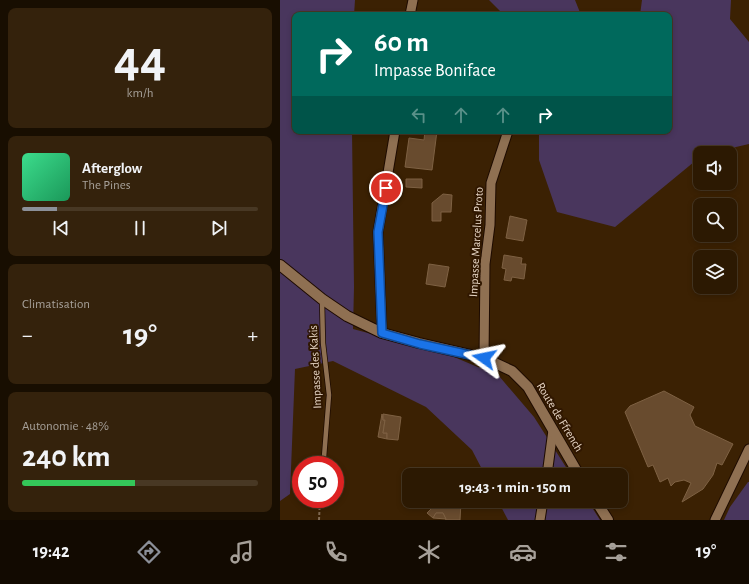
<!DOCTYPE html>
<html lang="fr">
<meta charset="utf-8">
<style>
body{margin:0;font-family:"Alegreya Sans",sans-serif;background:#34220c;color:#f1f3f6;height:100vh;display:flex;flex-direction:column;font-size:15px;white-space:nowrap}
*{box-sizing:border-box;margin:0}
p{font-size:13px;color:#a6a099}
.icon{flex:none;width:22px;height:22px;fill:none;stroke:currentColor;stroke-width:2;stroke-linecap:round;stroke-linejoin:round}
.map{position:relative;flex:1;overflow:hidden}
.side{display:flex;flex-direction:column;gap:8px;padding:8px;background:#180e01;width:280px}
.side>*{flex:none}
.top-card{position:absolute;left:12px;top:12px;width:380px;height:122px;border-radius:8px;box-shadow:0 2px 6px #0003,0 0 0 1px #483824;background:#00695c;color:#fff;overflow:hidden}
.fabs{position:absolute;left:413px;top:146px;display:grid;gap:8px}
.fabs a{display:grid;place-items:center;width:44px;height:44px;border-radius:8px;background:#2c1902;box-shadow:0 2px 6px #0003,0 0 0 1px #483824;font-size:20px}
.speed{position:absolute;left:12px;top:456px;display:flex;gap:8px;font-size:20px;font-weight:700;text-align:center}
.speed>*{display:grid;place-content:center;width:52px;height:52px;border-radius:50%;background:#2c1902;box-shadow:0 2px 6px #0003,0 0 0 1px #483824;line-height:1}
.speed .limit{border:6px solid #d22;background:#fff;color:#111}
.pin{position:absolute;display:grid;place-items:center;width:34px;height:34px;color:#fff;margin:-17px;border:2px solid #fff;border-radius:50%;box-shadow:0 1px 4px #0007}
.me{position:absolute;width:44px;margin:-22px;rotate:282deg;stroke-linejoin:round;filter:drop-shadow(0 0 3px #0008)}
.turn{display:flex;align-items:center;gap:14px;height:84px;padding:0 16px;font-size:18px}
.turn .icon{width:52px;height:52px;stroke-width:2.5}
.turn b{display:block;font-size:28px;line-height:34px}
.lanes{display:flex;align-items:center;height:38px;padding:0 16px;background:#0003;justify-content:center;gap:20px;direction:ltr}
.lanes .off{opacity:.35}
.big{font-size:30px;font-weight:700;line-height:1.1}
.side .card{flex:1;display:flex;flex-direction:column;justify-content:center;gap:6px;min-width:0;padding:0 14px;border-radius:8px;background:#34220c}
.side .dial{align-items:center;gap:0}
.dial b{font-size:52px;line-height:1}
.song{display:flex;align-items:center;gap:12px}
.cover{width:48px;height:48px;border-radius:6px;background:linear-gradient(135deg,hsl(150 70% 55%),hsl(150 70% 35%))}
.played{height:4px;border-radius:2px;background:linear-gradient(90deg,#8c9099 15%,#483824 15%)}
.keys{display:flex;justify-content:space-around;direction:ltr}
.heat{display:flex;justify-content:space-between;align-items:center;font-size:22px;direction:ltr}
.charge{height:6px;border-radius:3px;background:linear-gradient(90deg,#34c759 48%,#483824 0)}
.trip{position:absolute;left:122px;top:468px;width:226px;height:40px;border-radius:8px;background:#2c1902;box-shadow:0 2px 6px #0003,0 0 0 1px #483824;font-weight:700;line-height:40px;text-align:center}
.tab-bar{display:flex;height:64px;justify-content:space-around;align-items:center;background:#120a01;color:#a6a099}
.tab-bar .icon{width:28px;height:28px}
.tab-bar .current{color:#8c9099}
.tab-bar b{font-size:18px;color:#f1f3f6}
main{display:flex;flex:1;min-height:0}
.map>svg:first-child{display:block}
.green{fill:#49365d}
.building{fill:#684b2e;stroke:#7e6143}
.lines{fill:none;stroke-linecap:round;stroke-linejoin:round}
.service-casing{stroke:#1e0b00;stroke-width:6}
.minor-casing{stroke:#1e0b00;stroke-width:11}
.secondary-casing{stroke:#1e0b00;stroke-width:12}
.path{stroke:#816a52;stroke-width:2;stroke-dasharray:3 2;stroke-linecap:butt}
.service{stroke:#8f7052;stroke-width:4.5}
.minor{stroke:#8f7052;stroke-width:9}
.secondary{stroke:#8f7052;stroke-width:10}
.route-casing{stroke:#114b97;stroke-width:10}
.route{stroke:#1a73e8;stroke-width:7}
.labels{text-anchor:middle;stroke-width:4;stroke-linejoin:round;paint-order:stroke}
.street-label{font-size:12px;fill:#e7d6c5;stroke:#301700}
</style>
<main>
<section class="side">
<div class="card dial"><b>44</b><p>km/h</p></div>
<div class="card">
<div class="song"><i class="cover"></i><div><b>Afterglow</b><p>The Pines</p></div></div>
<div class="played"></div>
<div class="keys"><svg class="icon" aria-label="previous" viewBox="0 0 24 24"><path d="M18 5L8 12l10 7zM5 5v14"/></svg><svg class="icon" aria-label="pause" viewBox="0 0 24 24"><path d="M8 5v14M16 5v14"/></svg><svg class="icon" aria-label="next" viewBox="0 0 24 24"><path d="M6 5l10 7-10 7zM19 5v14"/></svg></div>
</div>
<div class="card"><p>Climatisation</p>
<div class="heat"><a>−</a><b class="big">19°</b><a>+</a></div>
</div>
<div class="card"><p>Autonomie · 48%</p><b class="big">240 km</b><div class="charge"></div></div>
</section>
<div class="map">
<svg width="469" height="520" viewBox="0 0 469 520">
<rect width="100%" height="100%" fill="#3b2103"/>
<g class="green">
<polygon points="0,0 75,0 74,15 15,15 15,131 72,131 74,287 73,329 167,354 219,376 254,417 291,475 205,475 192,450 146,407 53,361 15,369 10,494 0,501"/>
<polygon points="209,0 295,0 301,15 224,15"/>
<polygon points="362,0 451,0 450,19 469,42 469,144 430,153 420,153 420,157 335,227 277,212 259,160 259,131 389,131 389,15 360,15"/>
<polygon points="468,482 469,482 469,520 444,520 450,507"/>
<polygon points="218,501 308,501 320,520 228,520"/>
</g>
<g class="building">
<polygon points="145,131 157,131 152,170 125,167 129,138 144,140"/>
<polygon points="126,179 142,179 142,188 126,187"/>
<polygon points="163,194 172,195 171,212 161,212 161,221 152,221 152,203"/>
<polygon points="230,216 247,220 243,241 226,238"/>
<polygon points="224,255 242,258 241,264 246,264 244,279 232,277 231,281 224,280 226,269 222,268"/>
<polygon points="149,264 169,267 165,287 146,284"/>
<polygon points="384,391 414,407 410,415 415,426 453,444 442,465 437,463 433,475 423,489 402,502 411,483 404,480 395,482 391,486 388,478 380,482 373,465 368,467 345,412 350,406"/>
<polygon points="102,414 103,420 105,420 103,433 107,433 107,439 98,437"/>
<polygon points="103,414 121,417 118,440 107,439 107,433 103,433 105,420 103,420"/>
<polygon points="151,501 181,502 180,520 166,520 163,513 156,513 153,518 147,513 155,505"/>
<polygon points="156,513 163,513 166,519 153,518"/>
</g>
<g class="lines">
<g class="service-casing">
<polyline id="service" points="42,300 43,343 49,395 44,457"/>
</g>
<g class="minor-casing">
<g id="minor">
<polyline points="130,15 133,0"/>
<polyline points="102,333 98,232 115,131"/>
<polyline points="204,358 205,264 210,225 211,183 228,131"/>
<polyline points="267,475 273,430"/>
<polyline points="260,520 263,501"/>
<polyline points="435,520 469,449"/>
</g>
</g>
<g class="secondary-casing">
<g id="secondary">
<polyline points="0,265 42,299 67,316 102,333 139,343 204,358 232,371 248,387 299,475"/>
<polyline points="316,501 328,520"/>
</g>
</g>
<polyline class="path" points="39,520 40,499"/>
<use href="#service" class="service"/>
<use href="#minor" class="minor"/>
<use href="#secondary" class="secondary"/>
</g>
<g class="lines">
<g class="route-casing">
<polyline id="route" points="106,188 98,232 102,333 140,344 204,358"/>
</g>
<use href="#route" class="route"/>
</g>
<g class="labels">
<g class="street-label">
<text transform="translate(196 242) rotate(-87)" y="4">Impasse Marcelus Proto</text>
<text transform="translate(35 367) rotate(-93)" y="4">Impasse des Kakis</text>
<text transform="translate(280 417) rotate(59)" y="4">Route de Ffrench</text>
</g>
</g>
</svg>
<div class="fabs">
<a><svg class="icon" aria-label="sound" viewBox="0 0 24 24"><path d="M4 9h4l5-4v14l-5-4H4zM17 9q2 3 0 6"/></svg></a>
<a><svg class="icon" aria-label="search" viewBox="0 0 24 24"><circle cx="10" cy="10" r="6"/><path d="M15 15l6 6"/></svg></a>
<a><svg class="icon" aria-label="layers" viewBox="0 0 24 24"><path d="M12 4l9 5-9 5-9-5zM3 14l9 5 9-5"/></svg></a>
</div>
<div class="speed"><div class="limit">50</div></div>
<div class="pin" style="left:106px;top:188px;background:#d93025"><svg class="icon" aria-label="arrive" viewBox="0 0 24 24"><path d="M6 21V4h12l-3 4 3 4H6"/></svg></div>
<svg class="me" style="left:204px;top:358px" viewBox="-20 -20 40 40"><path d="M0-17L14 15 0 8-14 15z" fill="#1a73e8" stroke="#fff" stroke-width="4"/></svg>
<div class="trip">19:43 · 1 min · 150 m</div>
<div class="top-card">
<div class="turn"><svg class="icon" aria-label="right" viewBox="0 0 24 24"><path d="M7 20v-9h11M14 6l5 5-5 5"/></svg><div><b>60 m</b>Impasse Boniface</div></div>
<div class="lanes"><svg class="icon off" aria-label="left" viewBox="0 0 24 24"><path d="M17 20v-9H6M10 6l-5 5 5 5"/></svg><svg class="icon off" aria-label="ahead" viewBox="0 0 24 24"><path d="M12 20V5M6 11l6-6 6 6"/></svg><svg class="icon off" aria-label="ahead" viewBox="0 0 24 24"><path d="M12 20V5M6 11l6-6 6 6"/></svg><svg class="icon" aria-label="right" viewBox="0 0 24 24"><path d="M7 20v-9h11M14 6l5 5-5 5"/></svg></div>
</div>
</div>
</main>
<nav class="tab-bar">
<b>19:42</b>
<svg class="icon current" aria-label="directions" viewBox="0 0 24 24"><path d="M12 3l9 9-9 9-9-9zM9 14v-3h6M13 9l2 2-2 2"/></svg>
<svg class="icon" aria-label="music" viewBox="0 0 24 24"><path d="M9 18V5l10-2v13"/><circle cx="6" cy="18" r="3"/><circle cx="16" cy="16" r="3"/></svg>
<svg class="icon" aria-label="phone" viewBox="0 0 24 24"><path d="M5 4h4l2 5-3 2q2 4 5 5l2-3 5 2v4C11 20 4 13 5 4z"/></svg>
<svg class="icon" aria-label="climate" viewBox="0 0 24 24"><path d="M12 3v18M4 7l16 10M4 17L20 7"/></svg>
<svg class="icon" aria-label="car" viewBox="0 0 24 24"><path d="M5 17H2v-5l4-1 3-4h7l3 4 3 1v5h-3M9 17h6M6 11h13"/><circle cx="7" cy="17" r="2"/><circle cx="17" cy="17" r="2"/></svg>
<svg class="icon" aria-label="filters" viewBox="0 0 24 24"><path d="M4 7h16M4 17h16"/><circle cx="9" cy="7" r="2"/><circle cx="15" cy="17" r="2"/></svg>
<b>19°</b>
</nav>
